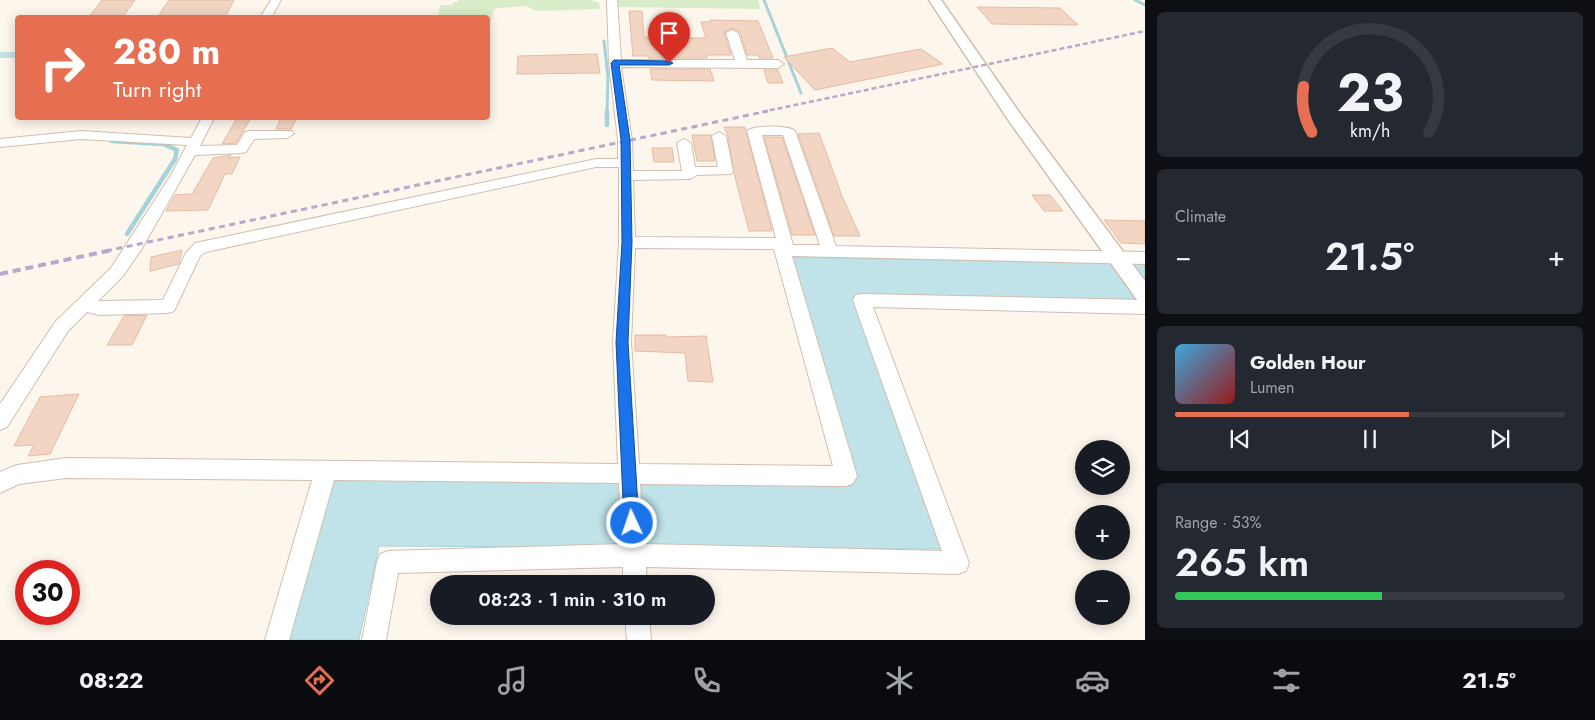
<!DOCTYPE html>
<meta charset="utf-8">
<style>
body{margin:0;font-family:Jost,sans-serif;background:#242831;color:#f1f3f6;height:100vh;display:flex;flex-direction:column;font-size:19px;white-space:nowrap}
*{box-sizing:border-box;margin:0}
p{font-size:16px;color:#9ea1a6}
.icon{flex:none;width:28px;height:28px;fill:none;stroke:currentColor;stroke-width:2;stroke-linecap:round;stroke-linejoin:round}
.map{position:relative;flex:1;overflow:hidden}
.details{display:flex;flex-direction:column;gap:12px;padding:12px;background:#0d0f14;width:450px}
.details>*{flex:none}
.hud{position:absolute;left:15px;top:15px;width:475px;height:105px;border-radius:5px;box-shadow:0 2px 12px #0003;background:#e76f51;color:#fff;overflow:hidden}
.controls{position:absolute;left:1075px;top:440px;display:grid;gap:10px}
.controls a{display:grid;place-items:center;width:55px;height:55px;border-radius:50%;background:#171b24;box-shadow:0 2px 12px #0003;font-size:25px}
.speed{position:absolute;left:15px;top:560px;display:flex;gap:10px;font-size:25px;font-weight:700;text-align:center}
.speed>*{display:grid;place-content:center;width:65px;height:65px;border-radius:50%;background:#171b24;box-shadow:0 2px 12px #0003;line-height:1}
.speed .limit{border:8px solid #d22;background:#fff;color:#111}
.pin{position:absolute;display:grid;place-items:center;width:42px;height:42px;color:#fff;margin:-51px -21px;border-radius:50% 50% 50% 0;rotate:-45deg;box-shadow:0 0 5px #0007}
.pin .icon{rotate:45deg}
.me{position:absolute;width:55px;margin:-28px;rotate:357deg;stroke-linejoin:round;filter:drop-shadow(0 0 4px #0008)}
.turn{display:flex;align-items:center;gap:18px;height:105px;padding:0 15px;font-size:22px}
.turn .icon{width:65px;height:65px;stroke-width:2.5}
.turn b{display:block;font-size:35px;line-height:42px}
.big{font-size:38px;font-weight:600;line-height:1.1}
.details .widget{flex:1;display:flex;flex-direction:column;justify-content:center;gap:8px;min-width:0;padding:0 18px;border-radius:8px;background:#242831}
.details .dial{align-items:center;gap:0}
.dial svg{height:130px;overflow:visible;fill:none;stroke:#363941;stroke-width:7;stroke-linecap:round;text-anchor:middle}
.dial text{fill:#f1f3f6;stroke:none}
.song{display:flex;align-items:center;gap:15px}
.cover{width:60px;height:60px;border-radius:8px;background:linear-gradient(135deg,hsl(200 70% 55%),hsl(0 70% 35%))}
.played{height:5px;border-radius:2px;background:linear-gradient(90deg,#e76f51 60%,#363941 60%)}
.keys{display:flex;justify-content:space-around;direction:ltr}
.heat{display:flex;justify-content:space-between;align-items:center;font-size:28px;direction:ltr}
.charge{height:8px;border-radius:4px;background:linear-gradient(90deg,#34c759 53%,#363941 0)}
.trip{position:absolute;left:430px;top:575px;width:285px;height:50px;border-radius:25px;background:#171b24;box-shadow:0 2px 12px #0003;font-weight:600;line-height:50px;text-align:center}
.tab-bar{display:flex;height:80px;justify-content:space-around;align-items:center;background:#090b0e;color:#9ea1a6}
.tab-bar .icon{width:35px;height:35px}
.tab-bar .selected{color:#e76f51}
.tab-bar b{font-size:22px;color:#f1f3f6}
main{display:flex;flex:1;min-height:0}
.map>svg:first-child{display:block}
.green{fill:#d8ecc9}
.water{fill:#bfe3e8;stroke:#a5d3da}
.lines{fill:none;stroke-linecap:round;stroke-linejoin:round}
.stream-far1{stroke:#a5d3da;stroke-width:3}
.stream{stroke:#a5d3da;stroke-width:4.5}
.canal{fill:#bfe3e8;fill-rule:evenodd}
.building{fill:#f3d5c3;stroke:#e6bba3}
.minor-casing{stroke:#d1beb0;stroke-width:2}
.tertiary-casing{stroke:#d1beb0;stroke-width:3}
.minor{fill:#fff;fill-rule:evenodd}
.tertiary{fill:#fff;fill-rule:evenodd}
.rail-far2{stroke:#b9a8c9;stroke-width:2.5;stroke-dasharray:5 3;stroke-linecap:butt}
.rail-far1{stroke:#b9a8c9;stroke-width:3;stroke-dasharray:6 4.5;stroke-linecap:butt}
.rail{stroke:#b9a8c9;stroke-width:4;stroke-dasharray:8 5;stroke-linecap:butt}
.route{fill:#1a73e8;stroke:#114b97}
</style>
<main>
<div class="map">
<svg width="1145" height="640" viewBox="0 0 1145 640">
<rect width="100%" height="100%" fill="#fdf6ec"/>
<g class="green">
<polygon points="459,0 590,0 599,3 600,9 542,11 534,10 527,6 498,8 494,10 488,30 488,18 438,17 440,5 452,5 453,2 458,2"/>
<polygon points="617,0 758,0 761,9 617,7"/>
</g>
<polygon class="water" points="790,257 1145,264 1145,301 853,296 942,549 379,546 359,640 289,640 334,479 853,486"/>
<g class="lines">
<g class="stream-far1">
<polyline points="764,0 801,93"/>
<polyline points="1135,0 1145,5"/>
<polyline points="604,41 608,77 607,112"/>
</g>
<g class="stream">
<polyline points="607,125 607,111"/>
<polyline points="112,141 163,144 177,150 175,159 127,234"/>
</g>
<rect class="canal" x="0" y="52" width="18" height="6"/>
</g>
<g class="building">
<polygon points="102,0 135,0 122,18 88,18"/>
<polygon points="169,0 234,0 225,18 157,18"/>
<polygon points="977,7 1060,8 1078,25 992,24"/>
<polygon points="629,11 642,11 644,37 658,38 659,43 686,44 685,38 706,38 701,22 710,22 710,20 758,21 773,58 759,58 758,55 747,55 740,32 733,28 724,32 731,55 707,55 707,58 648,58 648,56 633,56"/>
<polygon points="832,48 850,62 921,49 943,64 815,90 784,57"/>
<polygon points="597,54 600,73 517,74 518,56"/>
<polygon points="650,69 710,69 714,81 652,80"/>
<polygon points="764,70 778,70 783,83 768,83"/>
<polygon points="237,118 251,118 236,143 222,144"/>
<polygon points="281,118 297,118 291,129 276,129"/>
<polygon points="724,127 745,127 772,231 749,231 734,173 728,136"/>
<polygon points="819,133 842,196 860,236 834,236 798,134"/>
<polygon points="692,135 711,135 715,161 697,161"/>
<polygon points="764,137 782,137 815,235 792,235"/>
<polygon points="652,148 672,148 674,162 654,162"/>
<polygon points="231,155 229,158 240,157 232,174 225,174 208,210 166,211 175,195 192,194 213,158"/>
<polygon points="1032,195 1050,195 1063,211 1044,211"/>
<polygon points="1104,220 1145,221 1145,244 1121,243"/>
<polygon points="182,250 179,264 150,271 151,257"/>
<polygon points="147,315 132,345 107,345 124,316"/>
<polygon points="635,335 666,335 667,337 706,336 713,382 688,381 685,353 635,351"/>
<polygon points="79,394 50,454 28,456 34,445 14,446 40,397"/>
</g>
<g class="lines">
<g class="minor-casing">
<g id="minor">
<polygon points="271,0 281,0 271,18 260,18"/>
<path d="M607 0H617L621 60H735L726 33 732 30 738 33 747 60H778L784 64 778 68 621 67 632 140 633 171H682L677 143 684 139 691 143 695 167H718L712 136 719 132 726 136 733 171 731 174 697 175 690 179 633 180 635 237 776 238 747 131C753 125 789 125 795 131L836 246 1145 252V264L792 256 857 476 853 483 846 486 640 484 644 544 942 551 853 300 856 295 862 294 1145 300V314L873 307 969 563 966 571 958 574 646 567 647 584H623V567L398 573 386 640H362L377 562 380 554 388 551 622 544 619 483 334 480 289 640H265L312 480 66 478 19 484 0 493V472L17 465 66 458 618 464 613 342 619 242V167H596L206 252 200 256 174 311 168 313 100 315 87 312 68 331 7 427 0 430V404L56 321 111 268 171 175 187 145 81 139 0 147V139L81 131 191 138 202 118H214L200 146 237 145 245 132 250 131H292L294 134 287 138 254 139 246 152 241 153 195 155 141 250 123 276 98 301 163 300 186 253 195 243 596 159H618V140L609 63ZM762 135H783L820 245H793ZM635 248 774 249 833 466 639 464 631 342Z"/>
<polygon points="625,616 649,616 651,640 627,640"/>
</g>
</g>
<g class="tertiary-casing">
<polygon id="tertiary" points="929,0 941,0 1021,115 1145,281 1145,304 1138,301 1009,121"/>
</g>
<use href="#minor" class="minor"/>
<use href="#tertiary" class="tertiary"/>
<polyline class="rail-far2" points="762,112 1145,31"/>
<polyline class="rail-far1" points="106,251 768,111"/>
<polyline class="rail" points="0,274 112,250"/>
</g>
<polygon class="route" points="614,60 669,61 673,63 669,65 619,65 630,140 632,242 628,342 639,523 637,528 632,530 627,528 624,523 616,342 622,242 621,140 611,63"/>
</svg>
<div class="controls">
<a><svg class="icon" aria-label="layers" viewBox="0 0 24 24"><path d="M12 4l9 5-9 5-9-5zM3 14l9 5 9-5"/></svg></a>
<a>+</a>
<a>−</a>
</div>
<div class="speed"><div class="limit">30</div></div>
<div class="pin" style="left:669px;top:63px;background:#d93025"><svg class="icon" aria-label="arrive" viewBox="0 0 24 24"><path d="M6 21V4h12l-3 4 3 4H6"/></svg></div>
<svg class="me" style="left:632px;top:523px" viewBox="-20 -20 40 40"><circle r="17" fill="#1a73e8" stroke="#fff" stroke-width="3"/><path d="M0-11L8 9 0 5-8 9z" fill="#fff"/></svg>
<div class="trip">08:23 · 1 min · 310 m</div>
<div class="hud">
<div class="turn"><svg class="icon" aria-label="right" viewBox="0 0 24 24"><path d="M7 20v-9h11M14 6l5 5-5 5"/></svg><div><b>280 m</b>Turn right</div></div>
</div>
</div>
<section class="details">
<div class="widget dial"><svg viewBox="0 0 100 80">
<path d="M14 69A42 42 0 1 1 86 69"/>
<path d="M14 69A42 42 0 0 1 9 41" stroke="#e76f51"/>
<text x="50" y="56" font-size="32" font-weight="700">23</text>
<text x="50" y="72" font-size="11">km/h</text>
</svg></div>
<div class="widget"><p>Climate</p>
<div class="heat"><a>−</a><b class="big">21.5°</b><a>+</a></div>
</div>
<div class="widget">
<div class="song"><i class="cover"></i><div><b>Golden Hour</b><p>Lumen</p></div></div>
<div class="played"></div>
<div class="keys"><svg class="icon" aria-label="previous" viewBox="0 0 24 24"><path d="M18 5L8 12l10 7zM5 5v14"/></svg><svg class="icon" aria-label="pause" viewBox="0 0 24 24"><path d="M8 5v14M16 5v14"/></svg><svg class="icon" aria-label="next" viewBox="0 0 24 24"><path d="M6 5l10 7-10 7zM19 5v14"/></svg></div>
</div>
<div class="widget"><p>Range · 53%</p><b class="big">265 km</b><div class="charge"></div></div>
</section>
</main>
<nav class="tab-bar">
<b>08:22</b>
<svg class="icon selected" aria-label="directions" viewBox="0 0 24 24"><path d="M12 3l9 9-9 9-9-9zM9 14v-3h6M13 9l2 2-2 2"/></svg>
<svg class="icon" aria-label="music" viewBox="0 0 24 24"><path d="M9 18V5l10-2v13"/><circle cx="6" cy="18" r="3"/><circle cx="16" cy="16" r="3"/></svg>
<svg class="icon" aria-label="phone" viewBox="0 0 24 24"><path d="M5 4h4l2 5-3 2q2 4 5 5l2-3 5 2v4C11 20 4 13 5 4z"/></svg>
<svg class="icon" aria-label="climate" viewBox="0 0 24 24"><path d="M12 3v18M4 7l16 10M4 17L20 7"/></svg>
<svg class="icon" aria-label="car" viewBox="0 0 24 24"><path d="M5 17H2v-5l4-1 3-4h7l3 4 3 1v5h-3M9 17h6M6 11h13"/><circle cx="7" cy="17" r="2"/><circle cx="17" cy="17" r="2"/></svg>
<svg class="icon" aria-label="filters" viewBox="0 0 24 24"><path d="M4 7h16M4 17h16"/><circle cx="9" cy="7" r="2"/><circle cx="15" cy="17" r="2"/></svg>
<b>21.5°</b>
</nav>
